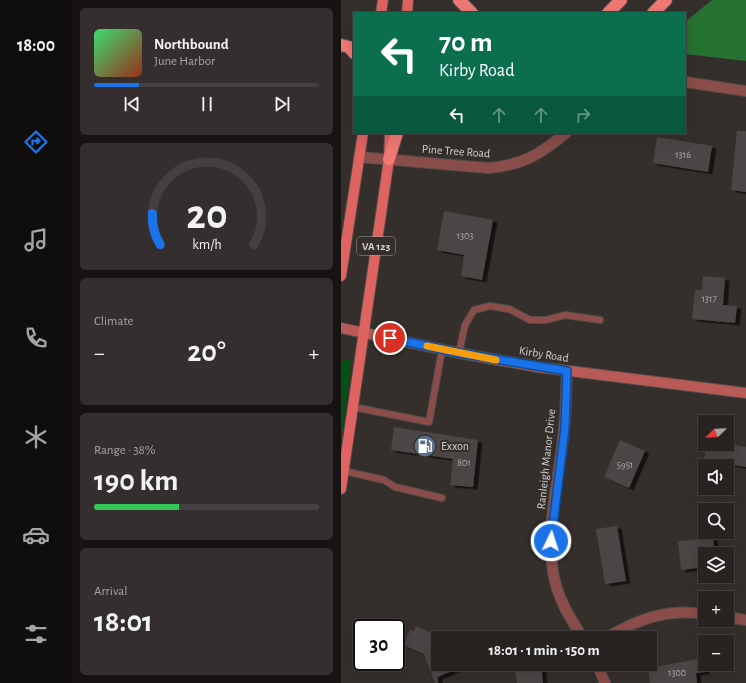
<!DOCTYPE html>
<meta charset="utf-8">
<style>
body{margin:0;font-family:"Alegreya Sans",sans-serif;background:#342f2e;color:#f1f3f6;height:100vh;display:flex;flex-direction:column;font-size:15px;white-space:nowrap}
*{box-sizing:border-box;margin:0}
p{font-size:13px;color:#a5a4a5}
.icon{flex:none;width:22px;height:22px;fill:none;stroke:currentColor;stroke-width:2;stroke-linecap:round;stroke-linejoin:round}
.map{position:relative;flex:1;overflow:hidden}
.drawer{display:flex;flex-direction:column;gap:8px;padding:8px;background:#161312;width:269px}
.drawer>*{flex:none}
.hud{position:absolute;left:12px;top:12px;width:333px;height:122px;border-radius:0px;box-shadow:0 4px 16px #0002,0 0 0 1px #44403f;background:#0b6e4f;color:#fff;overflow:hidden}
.needle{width:26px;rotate:247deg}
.tools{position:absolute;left:357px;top:415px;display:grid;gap:8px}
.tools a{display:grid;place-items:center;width:36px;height:36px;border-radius:0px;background:#282321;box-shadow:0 4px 16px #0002,0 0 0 1px #44403f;font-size:20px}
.speed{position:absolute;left:12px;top:619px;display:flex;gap:8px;font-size:20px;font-weight:700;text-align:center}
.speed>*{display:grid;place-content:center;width:52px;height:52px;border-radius:50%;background:#282321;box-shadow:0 4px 16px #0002,0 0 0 1px #44403f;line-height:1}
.speed .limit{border:2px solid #111;border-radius:6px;background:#fff;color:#111}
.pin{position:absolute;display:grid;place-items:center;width:34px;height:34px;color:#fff;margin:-17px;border:2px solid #fff;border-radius:50%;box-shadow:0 1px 4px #0007}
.me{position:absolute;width:44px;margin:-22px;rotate:4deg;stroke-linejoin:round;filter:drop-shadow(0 0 3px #0008)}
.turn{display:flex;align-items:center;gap:14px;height:84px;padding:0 20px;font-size:18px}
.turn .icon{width:52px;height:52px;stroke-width:2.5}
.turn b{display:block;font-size:28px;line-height:34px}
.lanes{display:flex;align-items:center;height:38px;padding:0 20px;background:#0003;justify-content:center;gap:20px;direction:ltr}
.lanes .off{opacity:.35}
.big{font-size:30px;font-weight:700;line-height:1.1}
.drawer .card{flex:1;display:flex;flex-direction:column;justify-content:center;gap:6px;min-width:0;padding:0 14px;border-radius:6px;background:#342f2e}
.drawer .dial{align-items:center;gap:0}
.dial svg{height:104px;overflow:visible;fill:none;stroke:#44403f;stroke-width:7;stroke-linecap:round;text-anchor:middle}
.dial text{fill:#f1f3f6;stroke:none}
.song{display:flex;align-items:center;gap:12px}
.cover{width:48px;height:48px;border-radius:6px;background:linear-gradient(135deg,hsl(140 70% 55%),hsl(10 70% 35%))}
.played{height:4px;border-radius:2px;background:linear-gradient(90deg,#1a73e8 20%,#44403f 20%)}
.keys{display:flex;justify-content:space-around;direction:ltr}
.heat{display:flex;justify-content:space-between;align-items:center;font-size:22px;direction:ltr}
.charge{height:6px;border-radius:3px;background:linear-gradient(90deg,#34c759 38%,#44403f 0)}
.trip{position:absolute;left:90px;top:631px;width:226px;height:40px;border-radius:0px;background:#282321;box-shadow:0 4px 16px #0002,0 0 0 1px #44403f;font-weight:700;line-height:40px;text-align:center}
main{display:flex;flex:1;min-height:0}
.tabs{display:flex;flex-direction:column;width:72px;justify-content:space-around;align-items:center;background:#100e0d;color:#a5a4a5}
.tabs .icon{width:28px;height:28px}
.tabs .selected{color:#1a73e8}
.tabs b{font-size:18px;color:#f1f3f6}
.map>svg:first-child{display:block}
.green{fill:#005315}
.forest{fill:#267231}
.building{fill:#4c4544;filter:url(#shadow)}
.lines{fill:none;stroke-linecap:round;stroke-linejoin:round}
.lane-casing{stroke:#524c49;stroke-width:8}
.street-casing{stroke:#524c49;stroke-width:12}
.secondary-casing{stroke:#524c49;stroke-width:12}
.primary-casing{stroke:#524c49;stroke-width:12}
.highway-casing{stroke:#524c49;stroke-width:14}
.lane{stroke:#8a4d4a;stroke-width:6}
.street{stroke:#8a4d4a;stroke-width:10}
.secondary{stroke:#ba5a57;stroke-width:10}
.primary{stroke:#df6361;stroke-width:10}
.highway{stroke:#f07976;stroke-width:12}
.route-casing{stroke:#114b97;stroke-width:10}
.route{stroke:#1a73e8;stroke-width:7}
.slow{stroke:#f59e0b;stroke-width:7}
.labels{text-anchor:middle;stroke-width:4;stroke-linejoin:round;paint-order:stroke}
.number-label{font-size:10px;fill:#b2adac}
.shield{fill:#352f2c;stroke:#a4a09d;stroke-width:1}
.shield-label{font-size:11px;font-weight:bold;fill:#d4d0ce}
.street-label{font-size:12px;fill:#d4d0ce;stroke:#352f2c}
.poi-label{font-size:12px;fill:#d4d0ce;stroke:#352f2c;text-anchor:start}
</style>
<main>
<nav class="tabs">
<b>18:00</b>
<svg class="icon selected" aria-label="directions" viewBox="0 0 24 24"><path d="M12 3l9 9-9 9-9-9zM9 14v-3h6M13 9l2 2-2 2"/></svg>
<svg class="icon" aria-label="music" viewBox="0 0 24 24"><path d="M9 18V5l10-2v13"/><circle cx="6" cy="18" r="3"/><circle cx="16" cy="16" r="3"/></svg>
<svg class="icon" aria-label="phone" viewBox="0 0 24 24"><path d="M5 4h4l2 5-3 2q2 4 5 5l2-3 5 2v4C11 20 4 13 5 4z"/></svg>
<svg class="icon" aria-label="climate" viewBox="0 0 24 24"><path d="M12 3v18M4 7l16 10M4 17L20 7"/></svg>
<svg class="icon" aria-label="car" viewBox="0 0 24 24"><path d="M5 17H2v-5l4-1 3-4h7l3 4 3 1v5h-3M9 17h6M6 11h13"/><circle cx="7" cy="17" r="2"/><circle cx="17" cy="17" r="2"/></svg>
<svg class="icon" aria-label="filters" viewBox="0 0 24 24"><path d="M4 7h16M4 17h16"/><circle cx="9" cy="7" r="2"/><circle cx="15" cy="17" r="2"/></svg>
</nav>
<section class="drawer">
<div class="card">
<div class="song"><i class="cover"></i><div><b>Northbound</b><p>June Harbor</p></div></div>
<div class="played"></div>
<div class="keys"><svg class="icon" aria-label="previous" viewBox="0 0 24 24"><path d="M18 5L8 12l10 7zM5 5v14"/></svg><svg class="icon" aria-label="pause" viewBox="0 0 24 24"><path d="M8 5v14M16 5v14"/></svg><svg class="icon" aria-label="next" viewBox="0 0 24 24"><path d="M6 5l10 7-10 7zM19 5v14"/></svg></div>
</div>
<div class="card dial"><svg viewBox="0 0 100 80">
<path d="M14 69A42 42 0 1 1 86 69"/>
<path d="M14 69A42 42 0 0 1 8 45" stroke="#1a73e8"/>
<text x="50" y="56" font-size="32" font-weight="700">20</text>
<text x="50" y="72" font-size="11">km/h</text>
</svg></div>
<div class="card"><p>Climate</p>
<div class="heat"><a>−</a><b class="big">20°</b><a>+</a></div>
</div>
<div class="card"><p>Range · 38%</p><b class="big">190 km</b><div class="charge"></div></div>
<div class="card"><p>Arrival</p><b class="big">18:01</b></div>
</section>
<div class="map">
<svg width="405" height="683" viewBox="0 0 405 683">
<defs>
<filter id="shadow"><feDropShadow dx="4.5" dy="2.5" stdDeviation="0" flood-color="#0009"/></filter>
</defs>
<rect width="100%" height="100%" fill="#352f2c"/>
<polygon class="green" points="7,359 10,362 0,442 0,363"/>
<polygon class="forest" points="371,0 405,0 405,61 344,54 344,22"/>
<g class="building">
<polygon points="396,131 405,131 405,192 390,190"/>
<polygon points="316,137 371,146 367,172 312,163"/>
<polygon points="103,211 152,220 141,280 120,276 123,255 96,250"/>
<polygon points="362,276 384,278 382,305 396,306 394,323 351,319 354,290 361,290"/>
<polygon points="53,427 137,440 132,487 109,485 112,459 50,450"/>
<polygon points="279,440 304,451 288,488 263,477"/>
<polygon points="366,444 390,444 405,447 405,467 363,460"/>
<polygon points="276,526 285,581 264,584 255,529"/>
<polygon points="372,538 374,554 364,554 364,567 340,570 337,541"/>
<polygon points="75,626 97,636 97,664 127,664 97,677 97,683 94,683 83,654 62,645 69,630 73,631"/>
<polygon points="364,658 364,672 355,673 356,683 309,683 307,668"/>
<polygon points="173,664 200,664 202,683 176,683"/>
</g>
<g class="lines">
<g class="lane-casing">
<g id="lane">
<polyline points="118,353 124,325 133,310 149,306 168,309 189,320 205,320 224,315 259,320"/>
<polyline points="12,407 88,422 101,350"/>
<polyline points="3,471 43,480 54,487 101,498"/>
</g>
</g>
<g class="street-casing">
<g id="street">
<polyline points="344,82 405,91"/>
<path d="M18 157 147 168C182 165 198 155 225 133"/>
<path d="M226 371C225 390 225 410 223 429 219 476 204 525 212 572 216 597 228 617 242 638"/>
<polyline points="386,617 405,620"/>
<path d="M265 638C297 619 327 608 364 614"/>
<polyline points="256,664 264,683"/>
</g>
</g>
<g class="secondary-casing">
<polyline id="secondary" points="0,328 118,353 197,367 405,393"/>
</g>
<g class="primary-casing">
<g id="primary">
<polyline points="40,13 42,0"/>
<polyline points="66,13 67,0"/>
<polyline points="0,276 22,133"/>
<polyline points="0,489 48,159 49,133"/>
</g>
</g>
<g class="highway-casing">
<g id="highway">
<polyline points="118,0 131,13"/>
<polyline points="267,13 280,0"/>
<polyline points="312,13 325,0"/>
<polyline points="0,45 8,47 13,53"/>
<polyline points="48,159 56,133"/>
</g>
</g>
<use href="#lane" class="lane"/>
<use href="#street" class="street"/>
<use href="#secondary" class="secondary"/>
<use href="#primary" class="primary"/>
<use href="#highway" class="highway"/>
</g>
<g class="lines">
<g class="route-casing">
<polyline id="route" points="49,338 118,353 226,371 224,428 210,541"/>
</g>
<use href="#route" class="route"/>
<polyline class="slow" points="86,346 155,360"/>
</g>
<defs>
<g id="fuel-disc" transform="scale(1.15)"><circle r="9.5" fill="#5c6f8a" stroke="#352f2c"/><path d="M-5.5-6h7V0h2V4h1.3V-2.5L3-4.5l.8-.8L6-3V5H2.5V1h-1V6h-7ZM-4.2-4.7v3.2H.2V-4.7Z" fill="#fff"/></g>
</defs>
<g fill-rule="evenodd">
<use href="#fuel-disc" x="84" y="446"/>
</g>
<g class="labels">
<g class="number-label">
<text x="342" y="158">1316</text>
<text x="124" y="239">1303</text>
<text x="368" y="302">1317</text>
<text x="123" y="466">801</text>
<text x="284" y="468">5951</text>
<text x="336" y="676">1300</text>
</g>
<rect class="shield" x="16" y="237" width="38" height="18" rx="3"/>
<g class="shield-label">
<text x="35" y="250">VA 123</text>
</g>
<g class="street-label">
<text transform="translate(115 151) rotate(4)" y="4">Pine Tree Road</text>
<text transform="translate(203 354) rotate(9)" y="4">Kirby Road</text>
<text transform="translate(205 459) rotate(-84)" y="4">Ranleigh Manor Drive</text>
</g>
<g class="poi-label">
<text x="100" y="450">Exxon</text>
</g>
</g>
</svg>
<div class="tools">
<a><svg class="needle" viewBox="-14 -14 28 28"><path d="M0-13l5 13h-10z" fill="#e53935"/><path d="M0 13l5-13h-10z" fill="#a5a4a5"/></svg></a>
<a><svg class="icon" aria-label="sound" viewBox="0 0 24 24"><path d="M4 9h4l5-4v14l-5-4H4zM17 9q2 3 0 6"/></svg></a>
<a><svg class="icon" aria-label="search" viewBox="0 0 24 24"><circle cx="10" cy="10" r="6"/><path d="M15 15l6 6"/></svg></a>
<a><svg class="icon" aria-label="layers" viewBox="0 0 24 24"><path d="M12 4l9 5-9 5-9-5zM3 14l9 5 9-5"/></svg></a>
<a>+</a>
<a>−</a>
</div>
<div class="speed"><div class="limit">30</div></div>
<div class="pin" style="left:49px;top:338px;background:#d93025"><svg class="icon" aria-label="arrive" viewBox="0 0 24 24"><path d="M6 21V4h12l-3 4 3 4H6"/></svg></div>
<svg class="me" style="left:210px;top:541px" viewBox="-20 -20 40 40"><circle r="17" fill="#1a73e8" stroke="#fff" stroke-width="3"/><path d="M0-11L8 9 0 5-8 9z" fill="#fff"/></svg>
<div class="trip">18:01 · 1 min · 150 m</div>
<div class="hud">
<div class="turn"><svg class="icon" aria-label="left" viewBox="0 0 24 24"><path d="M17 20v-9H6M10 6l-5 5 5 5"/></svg><div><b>70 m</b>Kirby Road</div></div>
<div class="lanes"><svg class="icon" aria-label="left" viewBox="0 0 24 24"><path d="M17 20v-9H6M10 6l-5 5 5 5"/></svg><svg class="icon off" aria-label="ahead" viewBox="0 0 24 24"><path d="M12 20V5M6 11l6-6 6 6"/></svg><svg class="icon off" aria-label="ahead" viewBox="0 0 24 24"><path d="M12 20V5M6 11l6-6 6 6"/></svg><svg class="icon off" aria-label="right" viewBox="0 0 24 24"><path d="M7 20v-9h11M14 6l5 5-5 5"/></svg></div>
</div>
</div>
</main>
